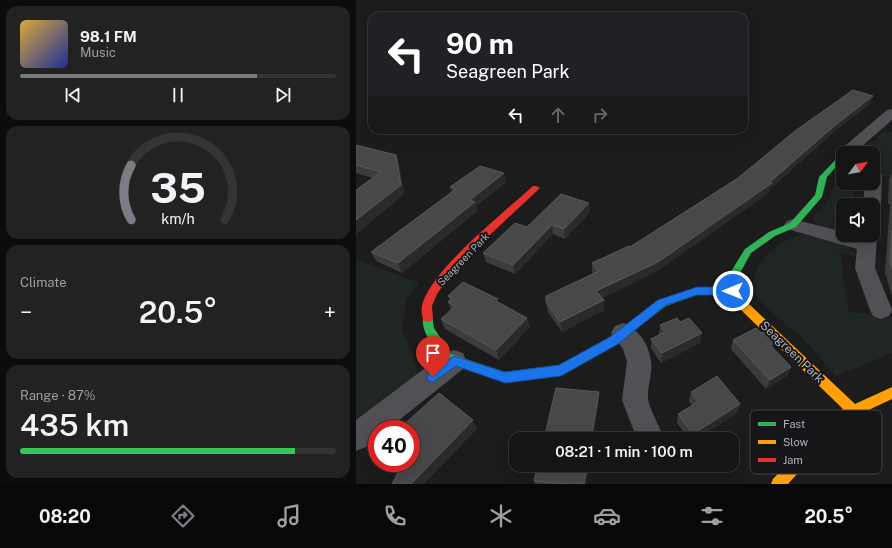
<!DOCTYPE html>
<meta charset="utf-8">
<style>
body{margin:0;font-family:"Public Sans",sans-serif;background:#222;color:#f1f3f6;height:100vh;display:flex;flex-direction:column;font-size:15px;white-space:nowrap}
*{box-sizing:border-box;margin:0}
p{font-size:13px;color:#9d9fa0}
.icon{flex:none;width:22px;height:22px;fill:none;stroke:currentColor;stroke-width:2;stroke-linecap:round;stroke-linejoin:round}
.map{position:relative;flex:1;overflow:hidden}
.panel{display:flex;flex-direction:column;gap:6px;padding:6px;background:#0c0c0c;width:356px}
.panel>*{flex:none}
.hud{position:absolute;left:12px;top:12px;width:380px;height:122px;border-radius:12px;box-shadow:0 4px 16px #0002,0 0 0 1px #343434;background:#202124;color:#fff;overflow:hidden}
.needle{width:26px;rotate:58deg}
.buttons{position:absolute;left:480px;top:146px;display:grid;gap:8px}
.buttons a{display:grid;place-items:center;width:44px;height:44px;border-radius:8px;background:#151515;box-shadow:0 4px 16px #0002,0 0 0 1px #343434;font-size:20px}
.speed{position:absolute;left:12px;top:420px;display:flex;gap:8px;font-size:20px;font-weight:700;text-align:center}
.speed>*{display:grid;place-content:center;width:52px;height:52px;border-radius:50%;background:#151515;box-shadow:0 4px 16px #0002,0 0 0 1px #343434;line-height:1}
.speed .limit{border:6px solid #d22;background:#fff;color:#111}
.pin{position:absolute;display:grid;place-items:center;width:34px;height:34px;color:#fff;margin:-41px -17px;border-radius:50% 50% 50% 0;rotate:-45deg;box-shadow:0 0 4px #0007}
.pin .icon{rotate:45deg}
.me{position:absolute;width:44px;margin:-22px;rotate:270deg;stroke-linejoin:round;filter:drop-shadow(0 0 3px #0008)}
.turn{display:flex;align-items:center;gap:14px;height:84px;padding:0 12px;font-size:18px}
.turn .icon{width:52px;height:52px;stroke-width:2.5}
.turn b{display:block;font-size:28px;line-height:34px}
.lanes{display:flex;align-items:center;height:38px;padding:0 12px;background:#0003;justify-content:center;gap:20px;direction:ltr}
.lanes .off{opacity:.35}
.big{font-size:30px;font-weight:600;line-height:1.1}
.panel .widget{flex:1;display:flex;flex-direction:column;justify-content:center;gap:6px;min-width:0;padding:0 14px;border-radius:12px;background:#222}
.panel .dial{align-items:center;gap:0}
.dial svg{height:104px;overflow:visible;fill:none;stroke:#343434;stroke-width:7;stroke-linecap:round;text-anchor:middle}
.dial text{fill:#f1f3f6;stroke:none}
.song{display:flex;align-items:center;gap:12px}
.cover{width:48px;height:48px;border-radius:6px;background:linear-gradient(135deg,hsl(40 70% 55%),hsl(230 70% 35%))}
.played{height:4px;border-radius:2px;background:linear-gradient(90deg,#7c7d83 75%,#343434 75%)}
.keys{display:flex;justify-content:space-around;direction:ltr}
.heat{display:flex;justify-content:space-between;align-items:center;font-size:22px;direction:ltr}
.charge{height:6px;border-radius:3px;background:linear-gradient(90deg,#34c759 87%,#343434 0)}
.trip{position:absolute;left:153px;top:432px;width:230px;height:40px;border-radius:12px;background:#151515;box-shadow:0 4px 16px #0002,0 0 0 1px #343434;font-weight:600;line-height:40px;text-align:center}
.tabs{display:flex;height:64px;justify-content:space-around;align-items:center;background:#080808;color:#9d9fa0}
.tabs .icon{width:28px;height:28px}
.tabs .on{color:#7c7d83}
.tabs b{font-size:18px;color:#f1f3f6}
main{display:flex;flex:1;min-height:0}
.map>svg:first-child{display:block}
.green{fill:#202622}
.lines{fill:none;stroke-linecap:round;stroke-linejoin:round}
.street{fill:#515155;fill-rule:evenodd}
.fast{fill:#30b455;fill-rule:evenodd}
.slow{fill:#ff9f0a;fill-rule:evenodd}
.jam{fill:#e5322d;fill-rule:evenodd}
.wall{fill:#3c3c3d}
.shaded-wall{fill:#2a2a2a}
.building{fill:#48484b;stroke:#58595c}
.route{fill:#1a73e8;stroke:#114b97}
.labels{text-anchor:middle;stroke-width:4;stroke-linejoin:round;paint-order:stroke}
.street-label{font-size:10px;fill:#afb1bb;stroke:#161618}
.near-street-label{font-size:12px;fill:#afb1bb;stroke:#161618}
.key{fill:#161618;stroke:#444449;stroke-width:1}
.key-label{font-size:11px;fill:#afb1bb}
</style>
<main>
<section class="panel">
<div class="widget">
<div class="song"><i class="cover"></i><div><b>98.1 FM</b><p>Music</p></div></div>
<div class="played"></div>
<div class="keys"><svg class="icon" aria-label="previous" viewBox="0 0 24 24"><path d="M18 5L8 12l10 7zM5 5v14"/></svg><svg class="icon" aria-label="pause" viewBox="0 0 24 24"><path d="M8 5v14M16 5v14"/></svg><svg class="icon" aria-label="next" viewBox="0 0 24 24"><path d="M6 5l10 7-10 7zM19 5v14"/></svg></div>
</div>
<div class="widget dial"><svg viewBox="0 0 100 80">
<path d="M14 69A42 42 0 1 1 86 69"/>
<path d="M14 69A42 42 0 0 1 14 27" stroke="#7c7d83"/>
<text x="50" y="56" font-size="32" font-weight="700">35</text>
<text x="50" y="72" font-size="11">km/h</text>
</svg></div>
<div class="widget"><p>Climate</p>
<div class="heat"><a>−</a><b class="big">20.5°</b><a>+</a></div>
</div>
<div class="widget"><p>Range · 87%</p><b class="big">435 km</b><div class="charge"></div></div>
</section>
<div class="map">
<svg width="536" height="484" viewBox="0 0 536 484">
<rect width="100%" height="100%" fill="#1c1c1c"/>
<g class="green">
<polygon points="527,132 536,132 536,174 531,177 517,174 517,153 504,153"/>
<path d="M487 171V183H500L495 205H487V234C477 231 462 229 457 218L471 202 483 177Z"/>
<path d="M446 234C467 239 490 241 505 257L485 254V261L493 312 536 318V353L480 376C470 365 460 352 449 341 439 331 405 305 400 295 387 268 422 241 446 234Z"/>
<polygon points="0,259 63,283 50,299 46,328 60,366 60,377 0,426"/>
</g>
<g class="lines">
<g class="street">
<polygon points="536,109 536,120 498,153 487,153 487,157 484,156 482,153 484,150 531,110"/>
<polygon points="517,170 524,172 526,175 525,205 522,209 517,210 517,205 507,205 509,183 517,183"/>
<polygon points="437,219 487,232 487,235 502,237 503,235 517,235 517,230 519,231 521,235 519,268 536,310 533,316 525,319 517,316 514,310 499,268 501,249 431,229 428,225 431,221"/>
<path d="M267 323C283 329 293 345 295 361 297 373 291 387 292 399 293 408 305 430 309 439H281L266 400 271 362 267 349 255 333 259 326Z"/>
<polygon points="98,350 107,353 110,361 107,369 32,429 21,429 21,438 10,447 0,451 0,420 89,353"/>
</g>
<path class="fast" d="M487 153V159L471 177 466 197 440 227 419 236 395 253 384 273 382 290 388 299 387 302C380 304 378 300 374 295H341L310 306 262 343 205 375 149 382 87 362C80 351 62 328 68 315L72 314 76 315 78 328 95 354 149 372 203 365 254 337 302 300 341 287H372L374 273 389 249 413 232 434 223 459 195 463 177 485 154Z"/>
<polygon class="slow" points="383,295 387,296 393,304 499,404 536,387 536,399 489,421 432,484 415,484 417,479 479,413 487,409 385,310 378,299 379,296"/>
<path class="jam" d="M177 186H180L184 188 121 247 90 281 81 294 76 306 77 318 76 321 72 322 68 321C66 317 65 311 66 306 74 270 149 212 177 186Z"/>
</g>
<g class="wall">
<polygon points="514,104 480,130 444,162 414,189 414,192 301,271 246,298 248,310 206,332 192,312 190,302 237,273 236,272 236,263 274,247"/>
<polygon points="0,145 43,164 48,194 0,234 0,190 17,178 0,173"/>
<polygon points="536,173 536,297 529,272 534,204 532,204 533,179"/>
<polygon points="150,182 120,206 121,211 46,273 20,261 15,252 96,192 94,187"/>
<polygon points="233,203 234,212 209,239 197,234 159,274 130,262 127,253 171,227"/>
<polygon points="92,296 144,303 174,327 143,360 89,329 85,319 95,310 92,302 94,300"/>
<polygon points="304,325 344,343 305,363 295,348 295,339 303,335"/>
<polygon points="405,333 419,343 417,348 435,367 431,376 410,389 375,349 377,340"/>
<polygon points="335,392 384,404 381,413 341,439 333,439 321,423 322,414 336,406 333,401"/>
<polygon points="121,429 41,474 30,463 55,463"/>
<polygon points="182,465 233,465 230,484 179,484 178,481"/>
</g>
<g class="shaded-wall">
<polygon points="517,96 514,104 480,130 444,162 414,189 414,192 301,271 241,301 240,291 414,182 447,153 483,122"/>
<polygon points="40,155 43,164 48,194 0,234 0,220"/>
<polygon points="148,173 150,182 120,206 121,211 46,273 42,263 114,200"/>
<polygon points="233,203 234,212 209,239 208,229"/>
<polygon points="196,225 197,234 159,274 157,265"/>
<polygon points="248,300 248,310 206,332 204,322"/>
<polygon points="171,318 174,327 143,360 140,350"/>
<polygon points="346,333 344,343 305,363 306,353"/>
<polygon points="419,343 415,352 414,345"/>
<polygon points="435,367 431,376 410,389 414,380"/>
<polygon points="243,392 243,401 237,439 235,439"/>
<polygon points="384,404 381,413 341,439 336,439 337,434"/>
<polygon points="117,420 121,429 68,484 55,484"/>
<polygon points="231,465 233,465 230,484 228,484"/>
</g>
<g class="building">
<polygon points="497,90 517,96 483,122 447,153 414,182 416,183 302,262 240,291 248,300 204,322 190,302 190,296 243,271 236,263 273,246 274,247 382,178 439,131"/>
<polygon points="0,145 40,155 45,185 0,220 0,190 25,172 0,165"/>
<polygon points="124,166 148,173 114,200 119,202 42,263 15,252 100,189 94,187"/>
<polygon points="205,194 233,203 208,229 196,225 157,265 127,253 159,223 171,227"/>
<polygon points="536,230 536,268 534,262"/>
<polygon points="107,282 142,299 140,301 171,318 140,350 85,319 99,306 92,302 96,298 92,296"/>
<polygon points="321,318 324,322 333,318 346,333 306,353 295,339 309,332 304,325"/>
<polygon points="400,328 405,333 408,332 419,343 414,345 435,367 414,380 377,340"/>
<polygon points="361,376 384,404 337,434 322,414 342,402 335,392"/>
<polygon points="200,388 243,392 235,439 188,439"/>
<polygon points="83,393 117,420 55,484 36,484 42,473 32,463 55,463 55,429 43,429"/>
<polygon points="182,465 231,465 228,484 208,484 178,481"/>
</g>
<polygon class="route" points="341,287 377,287 381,289 382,291 381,294 377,295 341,295 310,305 262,344 205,376 149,383 100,366 77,382 73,381 71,377 73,373 98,356 149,372 203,365 254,337 302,300"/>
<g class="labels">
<g class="street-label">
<text transform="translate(107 259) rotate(-46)" y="4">Seagreen Park</text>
</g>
<g class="near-street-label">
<text transform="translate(436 352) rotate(44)" y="4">Seagreen Park</text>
</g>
</g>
<rect x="394" y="410" width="132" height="64" rx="6" class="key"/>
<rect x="402" y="422" width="18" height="4" fill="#30b455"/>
<rect x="402" y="440" width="18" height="4" fill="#ff9f0a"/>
<rect x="402" y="458" width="18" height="4" fill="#e5322d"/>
<g class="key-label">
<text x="427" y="428">Fast</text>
<text x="427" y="446">Slow</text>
<text x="427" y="464">Jam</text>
</g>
</svg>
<div class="buttons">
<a><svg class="needle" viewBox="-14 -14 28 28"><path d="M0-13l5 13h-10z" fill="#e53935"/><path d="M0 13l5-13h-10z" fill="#9d9fa0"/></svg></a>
<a><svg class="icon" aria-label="sound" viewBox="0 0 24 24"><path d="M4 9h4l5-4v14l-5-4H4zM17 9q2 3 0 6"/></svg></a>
</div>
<div class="speed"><div class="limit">40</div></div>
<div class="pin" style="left:77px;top:377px;background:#d93025"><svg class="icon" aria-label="arrive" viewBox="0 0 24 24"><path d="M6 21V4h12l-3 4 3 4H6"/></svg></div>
<svg class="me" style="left:377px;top:291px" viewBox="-20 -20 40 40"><circle r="17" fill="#1a73e8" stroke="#fff" stroke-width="3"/><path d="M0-11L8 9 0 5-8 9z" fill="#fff"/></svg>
<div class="trip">08:21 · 1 min · 100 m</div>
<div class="hud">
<div class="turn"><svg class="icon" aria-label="left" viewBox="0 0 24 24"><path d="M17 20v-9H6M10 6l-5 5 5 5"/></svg><div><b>90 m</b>Seagreen Park</div></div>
<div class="lanes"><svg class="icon" aria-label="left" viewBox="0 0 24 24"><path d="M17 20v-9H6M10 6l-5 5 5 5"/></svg><svg class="icon off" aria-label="ahead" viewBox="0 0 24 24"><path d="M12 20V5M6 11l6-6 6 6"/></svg><svg class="icon off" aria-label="right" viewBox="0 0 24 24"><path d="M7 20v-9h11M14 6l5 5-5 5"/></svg></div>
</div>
</div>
</main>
<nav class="tabs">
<b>08:20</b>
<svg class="icon on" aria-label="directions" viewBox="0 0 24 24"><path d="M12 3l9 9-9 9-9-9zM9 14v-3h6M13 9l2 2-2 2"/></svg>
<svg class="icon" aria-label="music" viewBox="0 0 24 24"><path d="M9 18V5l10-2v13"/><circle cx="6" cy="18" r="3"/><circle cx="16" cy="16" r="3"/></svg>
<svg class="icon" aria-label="phone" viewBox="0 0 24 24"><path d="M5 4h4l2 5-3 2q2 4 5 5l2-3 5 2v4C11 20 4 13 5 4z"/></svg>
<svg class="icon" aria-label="climate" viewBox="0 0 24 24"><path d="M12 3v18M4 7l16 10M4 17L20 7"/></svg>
<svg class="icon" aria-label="car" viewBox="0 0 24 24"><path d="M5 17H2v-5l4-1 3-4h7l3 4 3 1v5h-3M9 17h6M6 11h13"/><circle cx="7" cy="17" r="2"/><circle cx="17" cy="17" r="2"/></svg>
<svg class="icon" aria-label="filters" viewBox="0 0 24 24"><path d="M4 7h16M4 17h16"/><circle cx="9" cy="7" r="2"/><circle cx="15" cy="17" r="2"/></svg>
<b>20.5°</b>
</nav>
